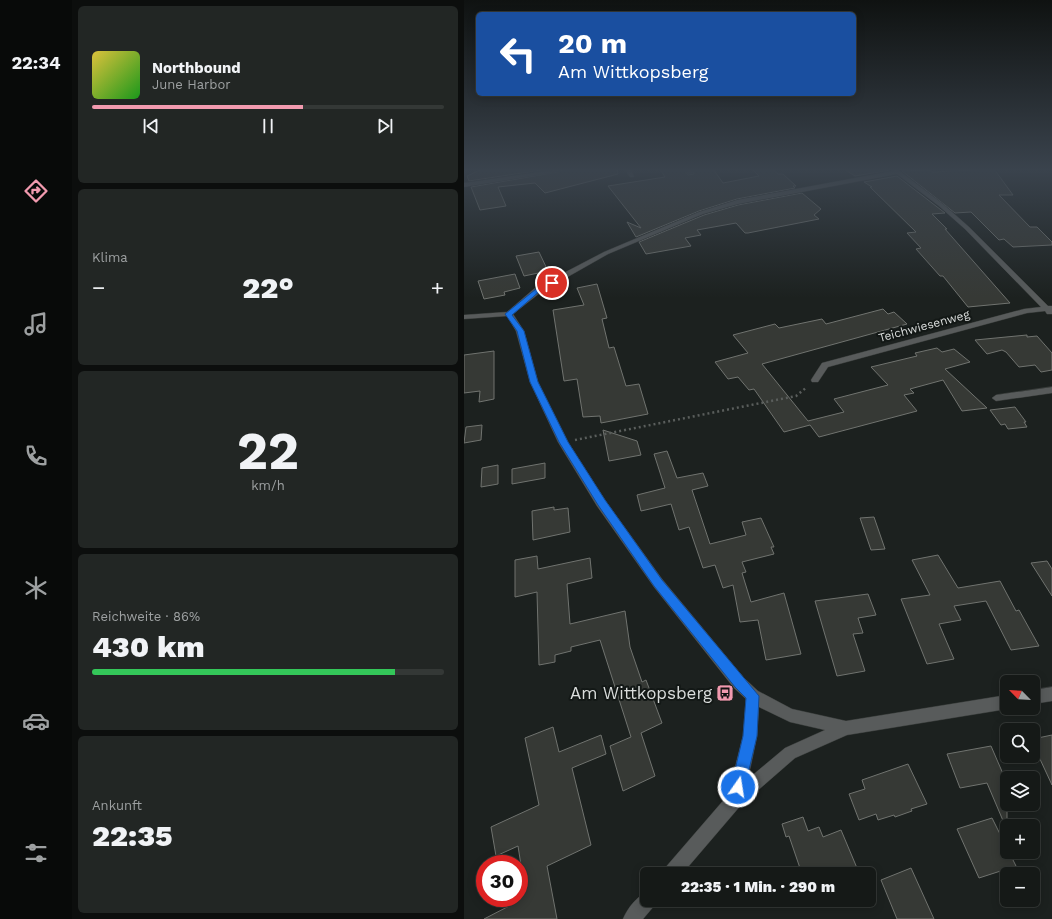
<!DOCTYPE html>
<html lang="de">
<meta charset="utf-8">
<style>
body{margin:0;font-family:"Work Sans",sans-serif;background:#222624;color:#f1f3f6;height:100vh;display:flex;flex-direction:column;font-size:15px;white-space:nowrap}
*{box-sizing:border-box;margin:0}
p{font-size:13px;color:#9da0a1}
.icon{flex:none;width:22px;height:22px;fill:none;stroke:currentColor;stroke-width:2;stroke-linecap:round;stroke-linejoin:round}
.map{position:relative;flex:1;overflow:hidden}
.drawer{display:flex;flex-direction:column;gap:6px;padding:6px;background:#0c0e0d;width:392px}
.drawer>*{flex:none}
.guide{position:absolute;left:12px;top:12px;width:380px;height:84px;border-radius:6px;box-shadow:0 2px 10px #0003,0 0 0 1px #343836;background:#1a4fa0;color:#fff;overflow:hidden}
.needle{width:26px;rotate:294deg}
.fabs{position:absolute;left:536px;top:675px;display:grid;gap:8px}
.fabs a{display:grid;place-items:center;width:40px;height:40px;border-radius:6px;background:#151917;box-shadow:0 2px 10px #0003,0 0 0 1px #343836;font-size:20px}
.speed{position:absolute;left:12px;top:855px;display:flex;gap:8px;font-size:20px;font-weight:700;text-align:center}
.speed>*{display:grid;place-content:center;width:52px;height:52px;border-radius:50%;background:#151917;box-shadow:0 2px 10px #0003,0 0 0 1px #343836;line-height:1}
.speed .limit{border:6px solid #d22;background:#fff;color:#111}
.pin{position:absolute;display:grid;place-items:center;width:34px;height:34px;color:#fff;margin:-17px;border:2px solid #fff;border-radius:50%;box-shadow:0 1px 4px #0007}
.me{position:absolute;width:44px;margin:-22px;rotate:13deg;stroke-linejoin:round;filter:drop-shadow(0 0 3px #0008)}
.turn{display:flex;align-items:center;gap:14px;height:84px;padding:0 16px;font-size:18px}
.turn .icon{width:52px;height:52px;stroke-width:2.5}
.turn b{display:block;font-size:28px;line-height:34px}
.big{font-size:30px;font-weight:800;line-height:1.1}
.drawer .tile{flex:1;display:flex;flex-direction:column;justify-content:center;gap:6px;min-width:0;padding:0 14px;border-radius:6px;background:#222624}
.drawer .dial{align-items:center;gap:0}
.dial b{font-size:52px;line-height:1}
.song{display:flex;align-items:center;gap:12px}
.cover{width:48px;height:48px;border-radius:6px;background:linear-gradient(135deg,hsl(50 70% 55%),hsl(120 70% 35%))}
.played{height:4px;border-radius:2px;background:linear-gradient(90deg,#f29aaf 60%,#343836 60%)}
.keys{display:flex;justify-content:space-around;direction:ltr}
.heat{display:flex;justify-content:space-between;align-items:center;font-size:22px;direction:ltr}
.charge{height:6px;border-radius:3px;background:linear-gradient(90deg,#34c759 86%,#343836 0)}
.trip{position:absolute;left:176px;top:867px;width:236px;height:40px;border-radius:6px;background:#151917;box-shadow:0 2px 10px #0003,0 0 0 1px #343836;font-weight:800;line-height:40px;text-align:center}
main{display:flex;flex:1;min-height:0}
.tab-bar{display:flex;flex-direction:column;width:72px;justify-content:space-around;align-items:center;background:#080a09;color:#9da0a1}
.tab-bar .icon{width:28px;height:28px}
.tab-bar .active{color:#f29aaf}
.tab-bar b{font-size:18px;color:#f1f3f6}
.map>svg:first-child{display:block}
.building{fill:#363935;stroke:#70736f}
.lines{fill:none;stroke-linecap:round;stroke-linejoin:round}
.service-casing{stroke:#373b39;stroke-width:1}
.minor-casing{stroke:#373b39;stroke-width:1}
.path{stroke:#5a5e5c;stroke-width:2.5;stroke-dasharray:2 3;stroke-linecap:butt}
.service{fill:#585b5b;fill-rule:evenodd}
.minor{fill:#585b5b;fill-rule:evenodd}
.route{fill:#1a73e8;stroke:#114b97}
.labels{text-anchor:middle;stroke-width:4;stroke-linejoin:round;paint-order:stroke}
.far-street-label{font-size:12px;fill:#dadddc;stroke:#131816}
.near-poi-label{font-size:17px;fill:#dadddc;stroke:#131816;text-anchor:end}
</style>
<main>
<nav class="tab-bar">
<b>22:34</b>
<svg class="icon active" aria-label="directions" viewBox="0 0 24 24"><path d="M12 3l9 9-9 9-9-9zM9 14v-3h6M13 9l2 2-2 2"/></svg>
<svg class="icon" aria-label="music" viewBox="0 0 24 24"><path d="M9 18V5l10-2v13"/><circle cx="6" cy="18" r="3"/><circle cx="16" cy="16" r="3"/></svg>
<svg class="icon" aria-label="phone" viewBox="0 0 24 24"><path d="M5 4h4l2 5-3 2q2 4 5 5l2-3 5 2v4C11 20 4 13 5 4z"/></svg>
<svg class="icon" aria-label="climate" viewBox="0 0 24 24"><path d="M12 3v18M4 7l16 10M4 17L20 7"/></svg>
<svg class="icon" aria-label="car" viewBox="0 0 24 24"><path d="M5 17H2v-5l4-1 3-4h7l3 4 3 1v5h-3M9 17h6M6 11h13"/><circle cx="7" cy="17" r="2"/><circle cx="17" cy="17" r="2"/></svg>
<svg class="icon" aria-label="filters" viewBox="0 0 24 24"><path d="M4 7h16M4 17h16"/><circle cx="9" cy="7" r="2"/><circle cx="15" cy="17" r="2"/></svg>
</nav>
<section class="drawer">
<div class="tile">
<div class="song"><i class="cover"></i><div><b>Northbound</b><p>June Harbor</p></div></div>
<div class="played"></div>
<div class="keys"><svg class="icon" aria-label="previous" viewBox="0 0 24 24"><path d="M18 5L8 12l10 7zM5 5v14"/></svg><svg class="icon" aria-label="pause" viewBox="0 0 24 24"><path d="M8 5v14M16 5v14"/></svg><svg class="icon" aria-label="next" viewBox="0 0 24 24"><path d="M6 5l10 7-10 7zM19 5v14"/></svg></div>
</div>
<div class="tile"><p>Klima</p>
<div class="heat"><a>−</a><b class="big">22°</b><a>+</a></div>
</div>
<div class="tile dial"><b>22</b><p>km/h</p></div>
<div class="tile"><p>Reichweite · 86%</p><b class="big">430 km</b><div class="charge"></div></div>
<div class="tile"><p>Ankunft</p><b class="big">22:35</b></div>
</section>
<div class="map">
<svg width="588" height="919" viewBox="0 0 588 919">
<rect width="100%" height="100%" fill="#1c211f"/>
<g class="building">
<polygon points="18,169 84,169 5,181 3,176"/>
<polygon points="110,169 153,169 154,174 81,193 71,183 34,187 42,206 16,210 7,187"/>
<polygon points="196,169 219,169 224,175 230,174 228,169 249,169 259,183 295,176 288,169 308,169 314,174 319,174 332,186 329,186 331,188 273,199 235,211 172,237 163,222 177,228 144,186 201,177"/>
<polygon points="380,169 426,169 426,170 391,176"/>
<polygon points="530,169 549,195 535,195 566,227 573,227 588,242 588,245 549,247 540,239 535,240 507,212 491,213 438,171 465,170 469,172"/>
<polygon points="433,176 481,213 468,214 483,229 481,229 546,303 504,307 479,276 476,276 452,249 457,248 443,233 452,232 406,187 408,187 400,182"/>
<polygon points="338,193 357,209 350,215 355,219 284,233 281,233 272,223 233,230 237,235 221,238 227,246 182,254 175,242 240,215 274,205"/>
<polygon points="75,252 84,271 60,276 52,256"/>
<polygon points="51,274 56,288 40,292 41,295 20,299 14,281"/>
<polygon points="133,284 143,318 138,319 145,348 150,347 162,386 175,384 184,414 137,423 136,416 119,417 113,379 100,381 89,310 120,305 113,288"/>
<polygon points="419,309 424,314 430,312 443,324 298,364 344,421 380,412 370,399 424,385 407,367 453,356 451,353 473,348 478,352 490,349 506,362 481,369 523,408 498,411 479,380 446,389 450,393 440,395 453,411 355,437 346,425 320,432 290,389 285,390 274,377 264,379 251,362 284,353 269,335 311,324 315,328 358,319 362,324"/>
<polygon points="563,335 563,337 573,336 588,353 588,370 577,372 571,365 555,367 542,352 538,350 523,354 511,340"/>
<polygon points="30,351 30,399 15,402 16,391 0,393 0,355"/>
<polygon points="551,407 562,422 560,422 563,427 544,429 541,424 537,425 526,410"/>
<polygon points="18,425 17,440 0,443 2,427"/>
<polygon points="139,430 173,441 177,455 145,461"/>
<polygon points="203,451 213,478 239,473 244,486 228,490 246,544 282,535 278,522 297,518 310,547 307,547 310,554 278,562 282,572 278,573 287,602 320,593 337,654 302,660 294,620 276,622 269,585 259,588 251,565 239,568 225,527 215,530 207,504 177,511 173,495 201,488 190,454"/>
<polygon points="81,463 81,478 48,484 48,469"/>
<polygon points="34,465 34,484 17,487 18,468"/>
<polygon points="90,507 90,510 104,508 106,532 69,540 68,511"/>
<polygon points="410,517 421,549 407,550 396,518"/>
<polygon points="474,555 494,588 536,581 552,611 555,610 575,646 547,650 522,601 490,606 497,620 475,624 490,659 463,664 437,599 466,595 448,560"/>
<polygon points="73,556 74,569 126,558 128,578 103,584 106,624 161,611 166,647 178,682 182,680 198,723 177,733 191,776 159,791 146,746 167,737 136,640 107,647 107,651 91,655 91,662 75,665 73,592 51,597 51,560"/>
<polygon points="583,561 588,569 588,596 567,563"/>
<polygon points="404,594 412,615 394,618 399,633 389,634 401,671 373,676 351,601"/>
<polygon points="89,727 95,752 137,735 142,754 108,768 127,845 83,866 93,919 20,919 49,904 48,898 55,898 55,880 59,878 54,846 32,856 27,827 75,805 61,738"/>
<polygon points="588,735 588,785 569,744 569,739"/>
<polygon points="527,746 543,783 543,830 523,783 496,788 483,754"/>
<polygon points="444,764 463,804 447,809 448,811 431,817 430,815 414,820 412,814 395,820 385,794 401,789 398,780"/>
<polygon points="339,817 344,831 355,827 359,837 377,830 393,868 378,874 338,874 325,836 322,837 318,824"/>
<polygon points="528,818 543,848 543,852 545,852 552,866 515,878 493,829"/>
<polygon points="447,868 470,919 433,919 417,880"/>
</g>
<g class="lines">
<g class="service-casing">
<g id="service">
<polygon points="161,169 167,169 170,177 166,177"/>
<polygon points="220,169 226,169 229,173 224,174"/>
<polygon points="588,387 588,393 532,401 528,398 532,395"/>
</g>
</g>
<g class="minor-casing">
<g id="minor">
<polygon points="95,169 109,169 0,187 0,183"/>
<path d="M427 169H433L479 204 505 227 584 306H588V314H583L581 311 563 313 364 367 354 382H348L347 380 358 363 560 309 577 307 501 229 475 206 433 174 274 204 239 214 144 254 77 292 49 314 60 331 74 382 104 442 141 500 198 579 280 678 294 691 328 709 382 721 543 695V708H545L543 709 383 735 331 758 277 805 218 874H199L201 868 264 795 279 736 282 699 270 688 190 587 133 506 94 442 66 382 52 331 43 316 0 319V315L43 312 71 288 140 252 235 212 273 200 429 171ZM295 707 326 722 361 730 321 748 284 779 293 736Z"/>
<polygon points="588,687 588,701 569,704 569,690"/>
<path d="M183 892V900H193L190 906 179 919H159C163 909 173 896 183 892Z"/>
</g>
</g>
<polyline class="path" points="111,440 332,396 343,387"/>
<use href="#service" class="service"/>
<use href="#minor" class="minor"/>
</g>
<linearGradient id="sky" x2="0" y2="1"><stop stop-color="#0f1211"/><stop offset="0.57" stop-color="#3a434d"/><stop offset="1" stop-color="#3a434d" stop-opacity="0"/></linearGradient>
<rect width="588" height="298" fill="url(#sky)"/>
<polygon class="route" points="85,281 91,283 76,291 48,315 60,331 74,382 104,442 141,500 198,580 295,696 293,736 281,787 279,792 274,794 269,792 267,787 279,736 282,698 271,687 190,586 134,505 95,442 66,382 53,331 41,314 72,289"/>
<defs>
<g id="bus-square" transform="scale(0.9)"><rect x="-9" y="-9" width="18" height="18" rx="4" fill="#f29aaf" stroke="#131816"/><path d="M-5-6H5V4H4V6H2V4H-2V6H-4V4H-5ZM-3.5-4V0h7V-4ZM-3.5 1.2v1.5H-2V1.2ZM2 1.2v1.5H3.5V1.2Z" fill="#111"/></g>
</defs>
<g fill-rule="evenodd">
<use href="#bus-square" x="261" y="693"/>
</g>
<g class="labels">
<g class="far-street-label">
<text transform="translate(460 326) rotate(-15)" y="4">Teichwiesenweg</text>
</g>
<g class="near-poi-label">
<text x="248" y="699">Am Wittkopsberg</text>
</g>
</g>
</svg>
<div class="fabs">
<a><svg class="needle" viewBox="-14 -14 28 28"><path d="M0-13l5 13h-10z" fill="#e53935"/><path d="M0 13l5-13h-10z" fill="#9da0a1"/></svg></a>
<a><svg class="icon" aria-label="search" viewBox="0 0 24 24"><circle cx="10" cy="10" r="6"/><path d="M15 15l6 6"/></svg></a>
<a><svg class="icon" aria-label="layers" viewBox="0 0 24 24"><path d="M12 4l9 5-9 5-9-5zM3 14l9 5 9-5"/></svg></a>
<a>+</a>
<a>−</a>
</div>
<div class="speed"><div class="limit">30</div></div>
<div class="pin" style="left:88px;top:283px;background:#d93025"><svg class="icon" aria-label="arrive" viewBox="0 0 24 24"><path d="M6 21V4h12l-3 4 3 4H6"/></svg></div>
<svg class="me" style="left:274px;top:787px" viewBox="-20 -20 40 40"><circle r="17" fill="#1a73e8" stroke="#fff" stroke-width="3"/><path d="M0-11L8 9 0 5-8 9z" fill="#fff"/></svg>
<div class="trip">22:35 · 1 Min. · 290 m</div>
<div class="guide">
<div class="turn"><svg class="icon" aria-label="left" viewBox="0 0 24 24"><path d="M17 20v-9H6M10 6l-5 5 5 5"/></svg><div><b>20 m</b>Am Wittkopsberg</div></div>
</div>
</div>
</main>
